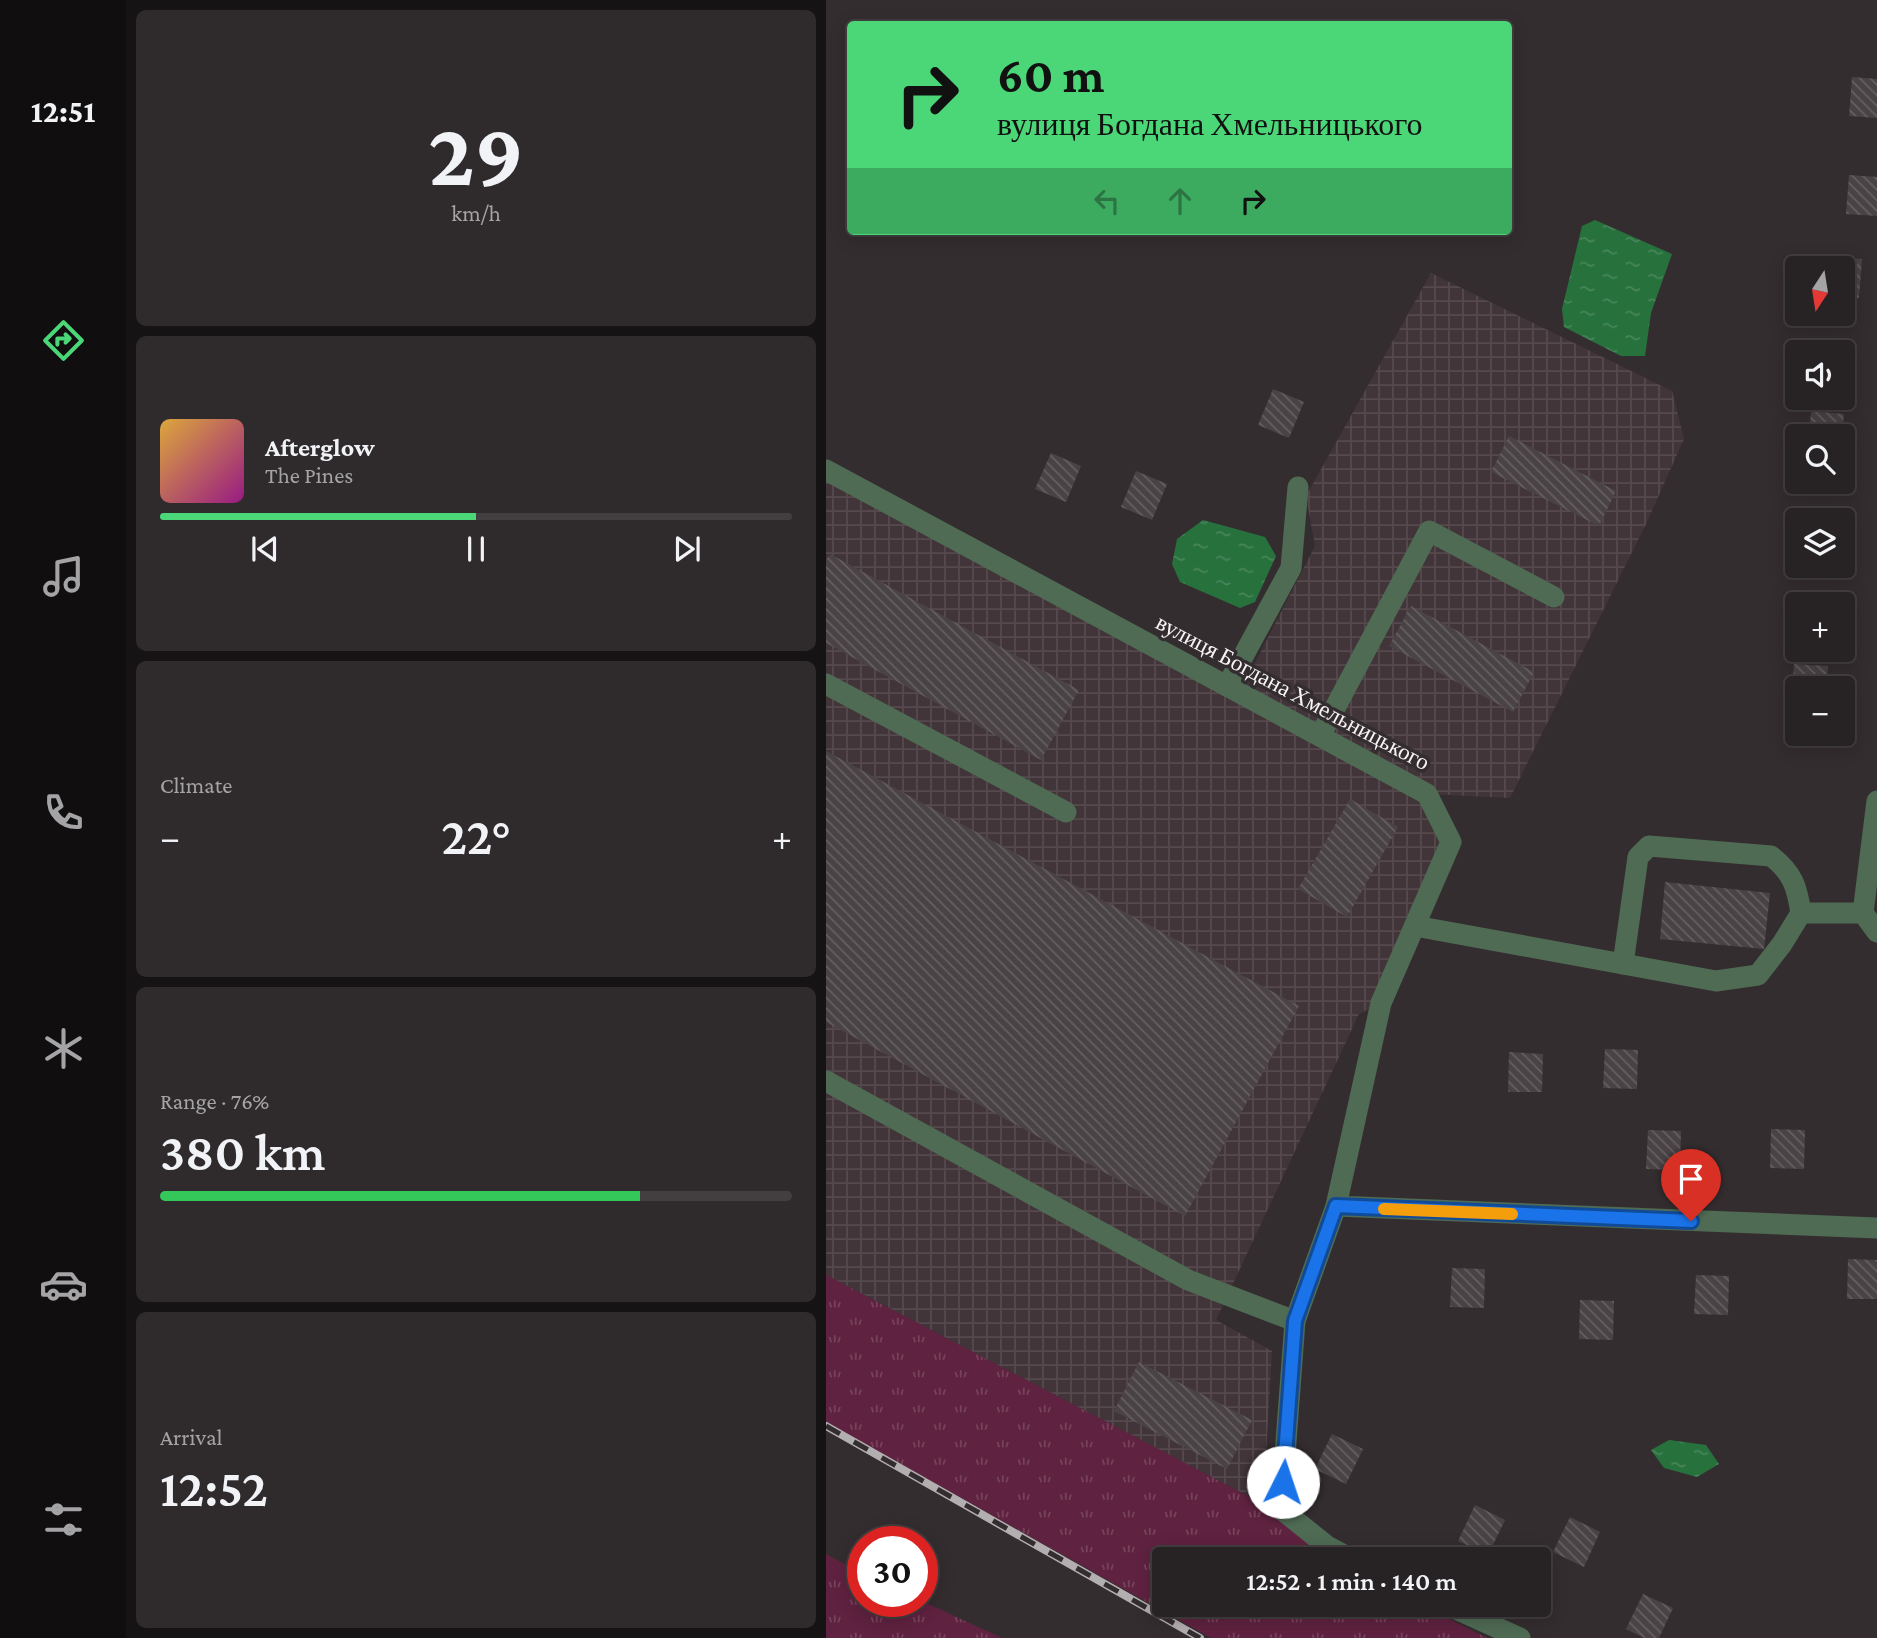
<!DOCTYPE html>
<meta charset="utf-8">
<style>
body{margin:0;font-family:"Crimson Pro",serif;background:#2f2a2c;color:#f1f3f6;height:100vh;display:flex;flex-direction:column;font-size:26px;white-space:nowrap}
*{box-sizing:border-box;margin:0}
p{font-size:23px;color:#a4a4a6}
.icon{flex:none;width:38px;height:38px;fill:none;stroke:currentColor;stroke-width:2;stroke-linecap:round;stroke-linejoin:round}
.map{position:relative;flex:1;overflow:hidden}
.sheet{display:flex;flex-direction:column;gap:10px;padding:10px;background:#151314;width:700px}
.sheet>*{flex:none}
.banner{position:absolute;left:21px;top:21px;width:665px;height:214px;border-radius:7px;box-shadow:0 4px 18px #0003,0 0 0 2px #433f41;background:#4bd677;color:#111;overflow:hidden}
.needle{width:46px;rotate:192deg}
.buttons{position:absolute;left:959px;top:256px;display:grid;gap:14px}
.buttons a{display:grid;place-items:center;width:70px;height:70px;border-radius:7px;background:#272224;box-shadow:0 4px 18px #0003,0 0 0 2px #433f41;font-size:35px}
.speed{position:absolute;left:21px;top:1526px;display:flex;gap:14px;font-size:35px;font-weight:700;text-align:center}
.speed>*{display:grid;place-content:center;width:91px;height:91px;border-radius:50%;background:#272224;box-shadow:0 4px 18px #0003,0 0 0 2px #433f41;line-height:1}
.speed .limit{border:10px solid #d22;background:#fff;color:#111}
.pin{position:absolute;display:grid;place-items:center;width:60px;height:60px;color:#fff;margin:-72px -30px;border-radius:50% 50% 50% 0;rotate:-45deg;box-shadow:0 0 7px #0007}
.pin .icon{rotate:45deg}
.me{position:absolute;width:77px;margin:-38px;rotate:4deg;stroke-linejoin:round;filter:drop-shadow(0 0 5px #0008)}
.turn{display:flex;align-items:center;gap:24px;height:147px;padding:0 35px;font-size:32px}
.turn .icon{width:91px;height:91px;stroke-width:2.5}
.turn b{display:block;font-size:49px;line-height:60px}
.lanes{display:flex;align-items:center;height:66px;padding:0 35px;background:#0003;justify-content:center;gap:35px;direction:ltr}
.lanes .off{opacity:.35}
.big{font-size:52px;font-weight:600;line-height:1.1}
.sheet .tile{flex:1;display:flex;flex-direction:column;justify-content:center;gap:10px;min-width:0;padding:0 24px;border-radius:10px;background:#2f2a2c}
.sheet .dial{align-items:center;gap:0}
.dial b{font-size:91px;line-height:1}
.song{display:flex;align-items:center;gap:21px}
.cover{width:84px;height:84px;border-radius:10px;background:linear-gradient(135deg,hsl(40 70% 55%),hsl(310 70% 35%))}
.played{height:7px;border-radius:4px;background:linear-gradient(90deg,#4bd677 50%,#433f41 50%)}
.keys{display:flex;justify-content:space-around;direction:ltr}
.heat{display:flex;justify-content:space-between;align-items:center;font-size:38px;direction:ltr}
.charge{height:10px;border-radius:5px;background:linear-gradient(90deg,#34c759 76%,#433f41 0)}
.trip{position:absolute;left:326px;top:1547px;width:399px;height:70px;border-radius:7px;background:#272224;box-shadow:0 4px 18px #0003,0 0 0 2px #433f41;font-weight:600;line-height:70px;text-align:center}
main{display:flex;flex:1;min-height:0}
.tab-bar{display:flex;flex-direction:column;width:126px;justify-content:space-around;align-items:center;background:#100e0e;color:#a4a4a6}
.tab-bar .icon{width:49px;height:49px}
.tab-bar .active{color:#4bd677}
.tab-bar b{font-size:32px;color:#f1f3f6}
.map>svg:first-child{display:block}
.industrial{fill:url(#industrial-grid)}
.grass{fill:url(#grass-tufts)}
.water{fill:url(#water-ripples)}
.building{fill:url(#building-back-hatch)}
.lines{fill:none;stroke-linecap:round;stroke-linejoin:round}
.minor{stroke:#4f6b54;stroke-width:21}
.rail-casing{stroke:#b3aeb0;stroke-width:8}
.rail{stroke:#342d30;stroke-width:5;stroke-dasharray:16;stroke-linecap:butt}
.route-casing{stroke:#114b97;stroke-width:18}
.route{stroke:#1a73e8;stroke-width:12}
.slow{stroke:#f59e0b;stroke-width:12}
.labels{text-anchor:middle;stroke-width:7;stroke-linejoin:round;paint-order:stroke}
.street-label{font-size:23px;fill:#f8f4f5;stroke:#342d30}
</style>
<main>
<nav class="tab-bar">
<b>12:51</b>
<svg class="icon active" aria-label="directions" viewBox="0 0 24 24"><path d="M12 3l9 9-9 9-9-9zM9 14v-3h6M13 9l2 2-2 2"/></svg>
<svg class="icon" aria-label="music" viewBox="0 0 24 24"><path d="M9 18V5l10-2v13"/><circle cx="6" cy="18" r="3"/><circle cx="16" cy="16" r="3"/></svg>
<svg class="icon" aria-label="phone" viewBox="0 0 24 24"><path d="M5 4h4l2 5-3 2q2 4 5 5l2-3 5 2v4C11 20 4 13 5 4z"/></svg>
<svg class="icon" aria-label="climate" viewBox="0 0 24 24"><path d="M12 3v18M4 7l16 10M4 17L20 7"/></svg>
<svg class="icon" aria-label="car" viewBox="0 0 24 24"><path d="M5 17H2v-5l4-1 3-4h7l3 4 3 1v5h-3M9 17h6M6 11h13"/><circle cx="7" cy="17" r="2"/><circle cx="17" cy="17" r="2"/></svg>
<svg class="icon" aria-label="filters" viewBox="0 0 24 24"><path d="M4 7h16M4 17h16"/><circle cx="9" cy="7" r="2"/><circle cx="15" cy="17" r="2"/></svg>
</nav>
<section class="sheet">
<div class="tile dial"><b>29</b><p>km/h</p></div>
<div class="tile">
<div class="song"><i class="cover"></i><div><b>Afterglow</b><p>The Pines</p></div></div>
<div class="played"></div>
<div class="keys"><svg class="icon" aria-label="previous" viewBox="0 0 24 24"><path d="M18 5L8 12l10 7zM5 5v14"/></svg><svg class="icon" aria-label="pause" viewBox="0 0 24 24"><path d="M8 5v14M16 5v14"/></svg><svg class="icon" aria-label="next" viewBox="0 0 24 24"><path d="M6 5l10 7-10 7zM19 5v14"/></svg></div>
</div>
<div class="tile"><p>Climate</p>
<div class="heat"><a>−</a><b class="big">22°</b><a>+</a></div>
</div>
<div class="tile"><p>Range · 76%</p><b class="big">380 km</b><div class="charge"></div></div>
<div class="tile"><p>Arrival</p><b class="big">12:52</b></div>
</section>
<div class="map">
<svg width="1051" height="1638" viewBox="0 0 1051 1638">
<defs>
<pattern id="industrial-grid" width="8" height="8" patternUnits="userSpaceOnUse" patternTransform="scale(1.75)"><rect width="8" height="8" fill="#42353a"/><path d="M0 4h8M4 0v8" fill="none" stroke="#55494d"/></pattern>
<pattern id="grass-tufts" width="24" height="20" patternUnits="userSpaceOnUse" patternTransform="scale(1.75)"><rect width="24" height="20" fill="#5f2240"/><path d="M3 7l-1-3M5 7V3M7 7l1-3M15 17l-1-3M17 17v-4M19 17l1-3" fill="none" stroke="#77435c"/></pattern>
<pattern id="water-ripples" width="26" height="14" patternUnits="userSpaceOnUse" patternTransform="scale(1.75)"><rect width="26" height="14" fill="#27713d"/><path d="M2 4q2-2 4 0t4 0M15 11q2-2 4 0t4 0" fill="none" stroke="#47865a"/></pattern>
<pattern id="building-back-hatch" width="6" height="6" patternUnits="userSpaceOnUse" patternTransform="scale(1.75)"><rect width="6" height="6" fill="#4a4346"/><path d="M-1 5l2 2M0 0l6 6M5-1l2 2" fill="none" stroke="#655f61"/></pattern>
</defs>
<rect width="100%" height="100%" fill="#342d30"/>
<polygon class="industrial" points="605,273 846,391 858,439 821,522 684,798 602,794 625,842 555,1003 533,1014 390,1320 446,1351 440,1455 422,1496 0,1275 0,470 414,692 489,546 480,496"/>
<g class="grass">
<polygon points="0,1275 422,1496 439,1503 471,1535 514,1559 338,1559 338,1605 595,1605 661,1638 385,1638 0,1422"/>
<polygon points="0,1554 37,1574 37,1601 96,1601 176,1638 0,1638"/>
</g>
<g class="water">
<polygon points="769,220 846,254 825,313 819,356 795,356 738,327 736,309 756,226"/>
<polygon points="377,520 439,537 450,556 429,602 414,608 354,582 346,564 351,539"/>
<polygon points="843,1440 880,1445 893,1464 871,1477 838,1468 825,1450"/>
</g>
<g class="building">
<polygon points="1026,77 1051,79 1051,118 1023,116"/>
<polygon points="1023,175 1051,177 1051,216 1020,214"/>
<polygon points="1002,257 1036,259 1033,298 1017,297 1017,268 1001,268"/>
<polygon points="447,389 478,402 463,438 432,425"/>
<polygon points="985,411 1018,414 1016,436 983,436"/>
<polygon points="683,436 790,491 773,526 665,472"/>
<polygon points="225,453 255,466 240,502 209,489"/>
<polygon points="310,471 341,484 326,520 295,507"/>
<polygon points="984,506 1017,509 1016,520 983,520"/>
<polygon points="4,554 253,690 215,760 0,643 0,560"/>
<polygon points="585,606 708,672 687,712 563,646"/>
<polygon points="968,664 1002,666 1000,688 971,688 971,703 965,703"/>
<polygon points="0,751 473,1006 359,1216 0,1022"/>
<polygon points="524,799 572,827 521,917 472,889"/>
<polygon points="839,882 944,893 938,949 834,939"/>
<polygon points="779,1049 812,1050 811,1089 777,1088"/>
<polygon points="683,1052 717,1054 716,1092 682,1092"/>
<polygon points="945,1129 979,1130 978,1169 944,1168"/>
<polygon points="822,1130 855,1131 854,1170 820,1169"/>
<polygon points="1022,1259 1051,1260 1051,1299 1021,1299"/>
<polygon points="626,1268 659,1269 658,1308 624,1307"/>
<polygon points="870,1275 903,1276 902,1315 868,1314"/>
<polygon points="754,1300 788,1301 787,1340 753,1339"/>
<polygon points="313,1362 426,1420 401,1469 288,1411"/>
<polygon points="506,1434 537,1449 520,1484 489,1469"/>
<polygon points="649,1505 679,1520 662,1555 632,1541"/>
<polygon points="744,1517 774,1532 758,1567 727,1552"/>
<polygon points="817,1594 847,1608 833,1638 818,1638 800,1629"/>
</g>
<g class="lines">
<g class="minor">
<polyline points="0,470 601,794 625,842 555,1003 510,1206 1051,1228"/>
<polyline points="0,684 240,812"/>
<polyline points="401,686 465,568 472,487"/>
<polyline points="494,736 603,531 728,597"/>
<polyline points="1051,801 1037,913 1051,932"/>
<polyline points="589,926 890,981 932,975 956,944 975,913 1037,913"/>
<path d="M797 964 812 857 823 846 945 856C967 873 971 887 975 913"/>
<polyline points="0,1081 362,1280 469,1321"/>
<polyline points="510,1206 469,1321 455,1509 501,1546 526,1559"/>
<polyline points="621,1605 694,1638"/>
</g>
<g class="rail-casing">
<polyline id="rail" points="0,1426 374,1638"/>
</g>
<use href="#rail" class="rail"/>
</g>
<g class="lines">
<g class="route-casing">
<polyline id="route" points="457,1482 469,1321 510,1206 865,1221"/>
</g>
<use href="#route" class="route"/>
<polyline class="slow" points="558,1209 686,1214"/>
</g>
<g class="labels">
<g class="street-label">
<text transform="translate(467 692) rotate(28)" y="8">вулиця Богдана Хмельницького</text>
</g>
</g>
</svg>
<div class="buttons">
<a><svg class="needle" viewBox="-14 -14 28 28"><path d="M0-13l5 13h-10z" fill="#e53935"/><path d="M0 13l5-13h-10z" fill="#a4a4a6"/></svg></a>
<a><svg class="icon" aria-label="sound" viewBox="0 0 24 24"><path d="M4 9h4l5-4v14l-5-4H4zM17 9q2 3 0 6"/></svg></a>
<a><svg class="icon" aria-label="search" viewBox="0 0 24 24"><circle cx="10" cy="10" r="6"/><path d="M15 15l6 6"/></svg></a>
<a><svg class="icon" aria-label="layers" viewBox="0 0 24 24"><path d="M12 4l9 5-9 5-9-5zM3 14l9 5 9-5"/></svg></a>
<a>+</a>
<a>−</a>
</div>
<div class="speed"><div class="limit">30</div></div>
<div class="pin" style="left:865px;top:1221px;background:#d93025"><svg class="icon" aria-label="arrive" viewBox="0 0 24 24"><path d="M6 21V4h12l-3 4 3 4H6"/></svg></div>
<svg class="me" style="left:457px;top:1482px" viewBox="-20 -20 40 40"><circle r="19" fill="#fff"/><path d="M0-13L10 11 0 6-10 11z" fill="#1a73e8"/></svg>
<div class="trip">12:52 · 1 min · 140 m</div>
<div class="banner">
<div class="turn"><svg class="icon" aria-label="right" viewBox="0 0 24 24"><path d="M7 20v-9h11M14 6l5 5-5 5"/></svg><div><b>60 m</b>вулиця Богдана Хмельницького</div></div>
<div class="lanes"><svg class="icon off" aria-label="left" viewBox="0 0 24 24"><path d="M17 20v-9H6M10 6l-5 5 5 5"/></svg><svg class="icon off" aria-label="ahead" viewBox="0 0 24 24"><path d="M12 20V5M6 11l6-6 6 6"/></svg><svg class="icon" aria-label="right" viewBox="0 0 24 24"><path d="M7 20v-9h11M14 6l5 5-5 5"/></svg></div>
</div>
</div>
</main>
